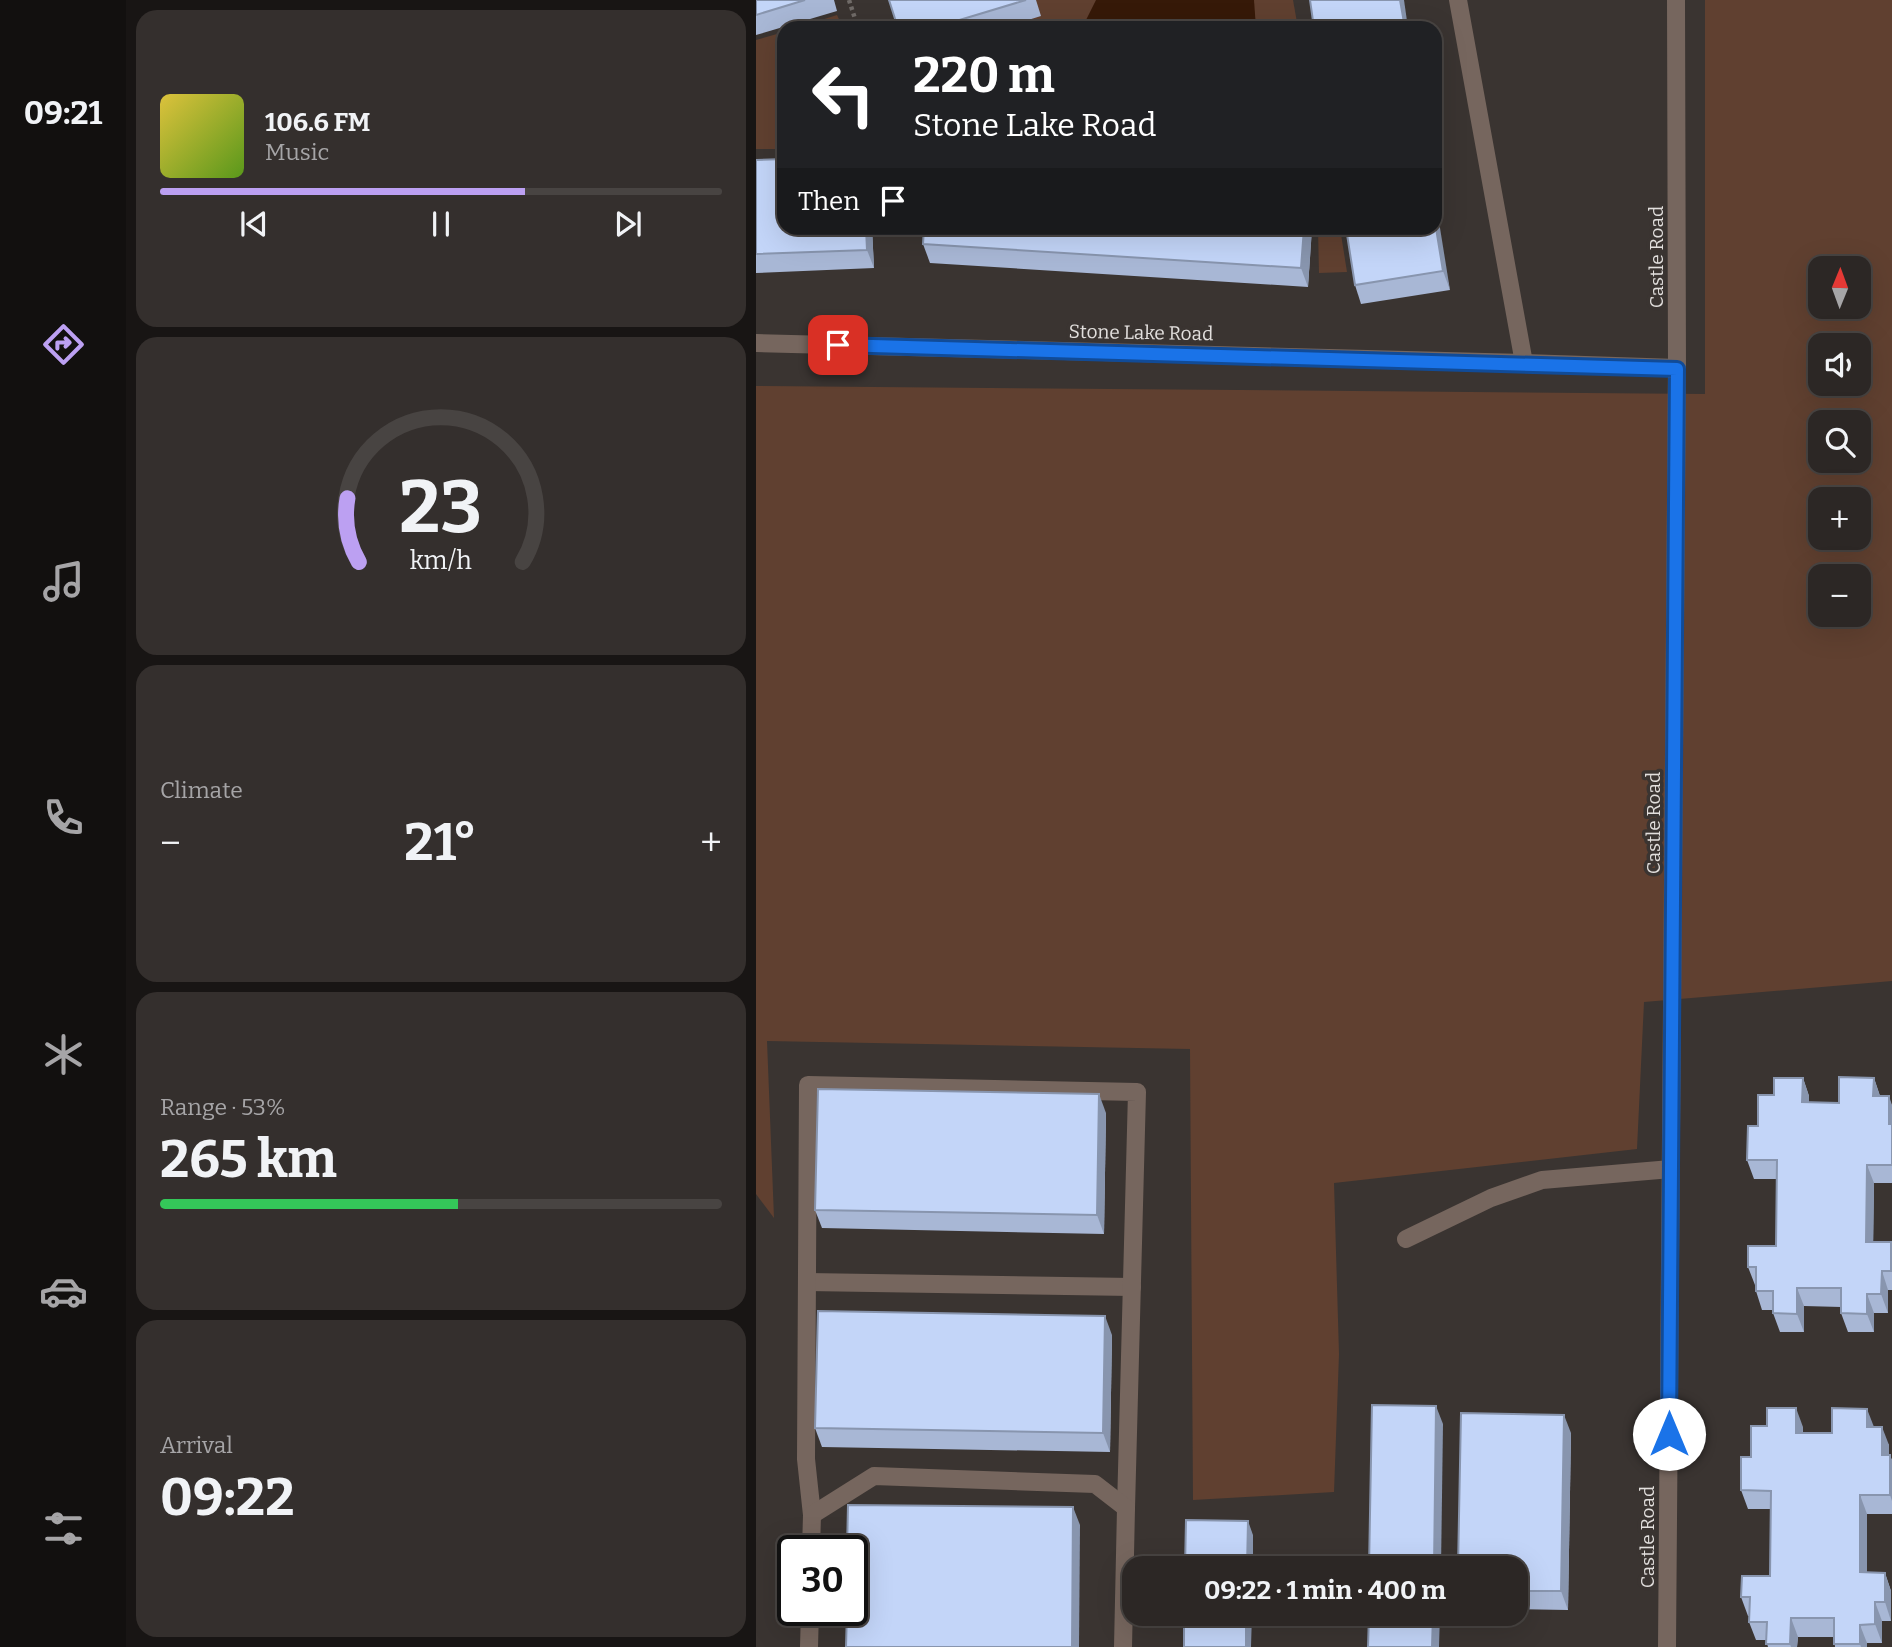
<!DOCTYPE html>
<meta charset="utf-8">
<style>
body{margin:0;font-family:Bitter,serif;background:#342f2d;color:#f1f3f6;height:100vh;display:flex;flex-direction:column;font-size:26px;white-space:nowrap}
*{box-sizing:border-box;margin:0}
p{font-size:23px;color:#a6a5a7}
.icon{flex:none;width:38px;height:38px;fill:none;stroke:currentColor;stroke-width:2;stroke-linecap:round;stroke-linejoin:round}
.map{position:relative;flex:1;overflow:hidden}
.panel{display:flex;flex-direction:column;gap:10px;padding:10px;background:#181514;width:630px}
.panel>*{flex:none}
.hud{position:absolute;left:21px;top:21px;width:665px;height:214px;border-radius:21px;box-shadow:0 7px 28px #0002,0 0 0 2px #484442;background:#202124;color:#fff;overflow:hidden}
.needle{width:46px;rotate:1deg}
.buttons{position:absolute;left:1052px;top:256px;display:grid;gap:14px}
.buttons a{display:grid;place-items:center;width:63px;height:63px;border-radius:14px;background:#2c2725;box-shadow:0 7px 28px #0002,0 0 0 2px #484442;font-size:35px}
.speed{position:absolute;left:21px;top:1535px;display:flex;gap:14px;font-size:35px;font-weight:700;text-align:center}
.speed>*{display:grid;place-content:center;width:91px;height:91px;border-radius:50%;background:#2c2725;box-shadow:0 7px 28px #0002,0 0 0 2px #484442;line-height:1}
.speed .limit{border:4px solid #111;border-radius:10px;background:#fff;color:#111}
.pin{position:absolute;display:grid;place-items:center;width:60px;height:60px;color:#fff;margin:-30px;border-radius:14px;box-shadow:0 4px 10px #0006}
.me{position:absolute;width:77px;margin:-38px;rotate:0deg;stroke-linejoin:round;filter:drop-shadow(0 0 5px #0008)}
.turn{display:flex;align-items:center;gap:24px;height:147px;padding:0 21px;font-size:32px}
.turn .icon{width:91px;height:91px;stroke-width:2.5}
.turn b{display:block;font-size:49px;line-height:60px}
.then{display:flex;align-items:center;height:66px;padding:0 21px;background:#0003;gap:14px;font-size:26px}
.big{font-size:52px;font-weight:700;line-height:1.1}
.panel .widget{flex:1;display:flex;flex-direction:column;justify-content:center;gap:10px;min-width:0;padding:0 24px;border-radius:21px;background:#342f2d}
.panel .dial{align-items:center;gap:0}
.dial svg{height:182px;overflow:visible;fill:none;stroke:#484442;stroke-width:7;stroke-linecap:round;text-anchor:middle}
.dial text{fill:#f1f3f6;stroke:none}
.song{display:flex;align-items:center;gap:21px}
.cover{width:84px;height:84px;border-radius:10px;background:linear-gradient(135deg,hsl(50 70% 55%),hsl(90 70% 35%))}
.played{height:7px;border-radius:4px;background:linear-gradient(90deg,#bca0f2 65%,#484442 65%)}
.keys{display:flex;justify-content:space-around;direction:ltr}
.heat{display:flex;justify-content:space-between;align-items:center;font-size:38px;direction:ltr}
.charge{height:10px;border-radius:5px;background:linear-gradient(90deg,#34c759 53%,#484442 0)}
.trip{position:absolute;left:366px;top:1556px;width:406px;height:70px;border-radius:21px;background:#2c2725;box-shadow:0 7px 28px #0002,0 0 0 2px #484442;font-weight:700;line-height:70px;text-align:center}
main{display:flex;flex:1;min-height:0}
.tab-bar{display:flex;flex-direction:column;width:126px;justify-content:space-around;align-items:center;background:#12100f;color:#a6a5a7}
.tab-bar .icon{width:49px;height:49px}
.tab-bar .selected{color:#bca0f2}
.tab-bar b{font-size:32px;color:#f1f3f6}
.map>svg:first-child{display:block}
.green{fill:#604030;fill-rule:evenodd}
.water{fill:#361908}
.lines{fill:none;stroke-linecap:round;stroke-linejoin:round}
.path{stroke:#706b68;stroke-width:4.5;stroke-dasharray:3.5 3.5;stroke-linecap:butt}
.minor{stroke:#76665e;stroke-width:18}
.wall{fill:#a8b7d5}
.shaded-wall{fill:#8895ae}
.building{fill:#c3d5f8;stroke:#8895ae;stroke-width:2}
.route-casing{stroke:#114b97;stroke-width:18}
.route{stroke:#1a73e8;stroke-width:12}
.labels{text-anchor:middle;stroke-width:7;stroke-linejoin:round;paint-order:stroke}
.street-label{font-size:19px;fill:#e2dfdd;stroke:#3a3431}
</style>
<main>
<nav class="tab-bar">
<b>09:21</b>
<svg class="icon selected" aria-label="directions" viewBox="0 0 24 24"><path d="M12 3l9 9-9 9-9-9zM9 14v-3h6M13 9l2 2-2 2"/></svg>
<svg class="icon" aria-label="music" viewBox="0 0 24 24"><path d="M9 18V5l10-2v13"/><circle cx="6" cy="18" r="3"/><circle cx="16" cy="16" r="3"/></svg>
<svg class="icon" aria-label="phone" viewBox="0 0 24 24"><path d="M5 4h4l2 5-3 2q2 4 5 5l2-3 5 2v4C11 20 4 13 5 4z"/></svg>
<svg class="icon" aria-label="climate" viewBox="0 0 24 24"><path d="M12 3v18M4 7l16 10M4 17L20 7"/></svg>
<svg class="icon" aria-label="car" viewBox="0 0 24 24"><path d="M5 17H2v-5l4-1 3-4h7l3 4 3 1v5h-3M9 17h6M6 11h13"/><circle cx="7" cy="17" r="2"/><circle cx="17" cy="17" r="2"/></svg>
<svg class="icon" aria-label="filters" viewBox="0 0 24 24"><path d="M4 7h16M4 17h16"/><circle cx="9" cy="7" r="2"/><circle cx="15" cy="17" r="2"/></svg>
</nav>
<section class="panel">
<div class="widget">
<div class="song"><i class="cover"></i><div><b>106.6 FM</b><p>Music</p></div></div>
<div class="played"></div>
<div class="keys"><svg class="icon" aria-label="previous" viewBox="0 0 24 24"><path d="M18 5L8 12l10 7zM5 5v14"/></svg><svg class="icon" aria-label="pause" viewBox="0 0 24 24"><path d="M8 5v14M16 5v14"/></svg><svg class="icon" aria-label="next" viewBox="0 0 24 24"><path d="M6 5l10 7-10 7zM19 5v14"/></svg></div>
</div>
<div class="widget dial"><svg viewBox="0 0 100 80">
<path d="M14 69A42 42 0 1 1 86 69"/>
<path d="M14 69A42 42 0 0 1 9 41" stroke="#bca0f2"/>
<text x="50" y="56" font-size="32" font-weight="700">23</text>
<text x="50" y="72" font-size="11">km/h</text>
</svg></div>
<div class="widget"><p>Climate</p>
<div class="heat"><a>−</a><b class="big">21°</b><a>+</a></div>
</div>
<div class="widget"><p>Range · 53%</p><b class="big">265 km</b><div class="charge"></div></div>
<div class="widget"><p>Arrival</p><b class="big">09:22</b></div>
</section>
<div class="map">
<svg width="1136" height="1647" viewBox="0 0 1136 1647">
<rect width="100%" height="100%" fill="#3a3431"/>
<g class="green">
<polygon points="275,0 537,0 542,28 257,28"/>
<path d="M949 0H1136V981L888 1002 881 1149 578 1183 583 1354 578 1492 437 1500 434 1049 11 1041 18 1218 0 1194V386L949 394ZM1064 268H1102V306H1064ZM1064 345H1102V383H1064ZM1064 422H1102V460H1064ZM1064 499H1102V537H1064ZM1064 576H1102V614H1064Z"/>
<polygon points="81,15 87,28 40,28"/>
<polygon points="28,32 28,149 0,149 0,40"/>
<polygon points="562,228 584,228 591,272 563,273"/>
</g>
<polygon class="water" points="340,0 498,0 500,28 326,28"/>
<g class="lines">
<polyline class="path" points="93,0 102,28"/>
<g class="minor">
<polyline points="0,343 768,363 702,0"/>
<polyline points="768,363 921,368"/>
<polyline points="650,1239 735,1198 786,1180 915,1169"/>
<polyline points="51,1282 376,1287"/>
<polyline points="56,1515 50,1459 52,1085 381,1092 370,1508"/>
<polyline points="55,1550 56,1515 118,1476 339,1484 370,1508 367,1647"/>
<polyline points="53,1647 54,1610"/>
<polyline points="911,1647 921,368 920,0"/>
</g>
</g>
<g class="wall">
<polygon points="0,0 78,0 81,11 0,35"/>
<polygon points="133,0 280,0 285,16 246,28 142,28"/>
<polygon points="0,160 28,228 116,228 118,268 0,273"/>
<polygon points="556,228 552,287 174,263 167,244"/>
<polygon points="679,228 694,290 605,304 599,285"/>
<polygon points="1047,1078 1053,1096 1053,1102 1083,1103 1118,1078 1124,1096 1136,1105 1136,1183 1118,1183 1117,1242 1136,1244 1136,1290 1132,1290 1132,1313 1118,1313 1118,1332 1092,1332 1085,1313 1085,1307 1048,1306 1048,1332 1024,1332 1017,1313 1017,1310 1006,1310 1000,1291 1000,1285 999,1285 992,1267 1020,1246 1021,1179 998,1179 991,1160 1018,1095"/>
<polygon points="350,1113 348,1234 66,1228 59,1210"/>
<polygon points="356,1335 354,1452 66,1447 59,1428"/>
<polygon points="1047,1427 1047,1433 1076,1433 1118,1427 1133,1445 1133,1455 1136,1460 1136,1514 1111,1514 1111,1572 1129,1573 1135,1591 1135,1621 1126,1621 1126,1643 1111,1643 1111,1647 1079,1647 1078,1637 1042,1637 1041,1647 1012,1647 1010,1640 1000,1640 993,1622 993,1616 992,1616 985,1597 1014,1576 1014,1509 992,1509 985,1490 995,1457"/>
<polygon points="815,1433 812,1610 760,1609 760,1568"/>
</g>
<g class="shaded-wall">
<polygon points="644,0 648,0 652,28 649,28"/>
<polygon points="679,197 694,290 687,271 679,222"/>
<polygon points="110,228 116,228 118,268 111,250"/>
<polygon points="548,228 556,228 552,287 545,268"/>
<polygon points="1047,1078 1053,1096 1053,1121 1046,1102"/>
<polygon points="1118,1078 1124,1096 1117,1096"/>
<polygon points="343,1094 350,1113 348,1234 341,1215"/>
<polygon points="1133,1096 1136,1105 1136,1134 1133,1124"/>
<polygon points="1111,1165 1118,1183 1117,1261 1110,1242"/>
<polygon points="1126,1271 1132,1290 1132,1313 1125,1294"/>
<polygon points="1041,1288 1048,1306 1048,1332 1041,1314"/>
<polygon points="1111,1294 1118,1313 1118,1332 1111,1314"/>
<polygon points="349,1316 356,1335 354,1452 347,1433"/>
<polygon points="680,1406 687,1424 685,1568 678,1568"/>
<polygon points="1040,1408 1047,1427 1046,1451 1040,1433"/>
<polygon points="1111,1409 1118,1427 1111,1427"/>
<polygon points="808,1415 815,1433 812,1610 805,1591"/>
<polygon points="1126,1427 1133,1445 1133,1473 1126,1455"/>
<polygon points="1134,1455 1136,1460 1136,1501 1134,1495"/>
<polygon points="1104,1495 1111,1514 1111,1591 1104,1572"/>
<polygon points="317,1507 324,1525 323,1647 316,1647"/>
<polygon points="492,1521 497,1535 497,1568 491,1568"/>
<polygon points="1129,1573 1135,1591 1135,1621 1129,1602"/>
<polygon points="1119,1602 1126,1621 1126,1643 1119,1624"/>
<polygon points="490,1614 496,1614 495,1647 490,1647"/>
<polygon points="677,1614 684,1614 683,1647 676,1647"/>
<polygon points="1035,1618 1042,1637 1041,1647 1035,1647 1034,1644"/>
<polygon points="1104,1625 1111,1643 1111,1647 1105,1647 1104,1644"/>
</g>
<g class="building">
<polygon points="0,0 49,0 0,15"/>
<polygon points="133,0 270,0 177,28 142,28"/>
<polygon points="554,0 644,0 649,28 558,28"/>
<polygon points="28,159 28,228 110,228 111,250 0,254 0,160"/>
<polygon points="679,222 687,271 599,285 590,228 679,228"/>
<polygon points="168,228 548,228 545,268 167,244"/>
<polygon points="1083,1077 1118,1078 1117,1096 1133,1096 1133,1124 1136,1124 1136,1165 1111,1165 1110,1242 1135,1242 1135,1271 1126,1271 1125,1294 1111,1294 1111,1314 1085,1313 1085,1288 1041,1288 1041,1314 1017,1313 1017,1291 1000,1291 1000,1267 992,1267 992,1246 1020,1246 1021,1160 991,1160 992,1126 1002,1126 1002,1095 1018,1095 1018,1078 1047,1078 1046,1102 1083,1103"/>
<polygon points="62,1089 343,1094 341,1215 59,1210"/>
<polygon points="62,1311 349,1316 347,1433 59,1428"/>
<polygon points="616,1405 680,1406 678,1568 613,1568"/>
<polygon points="1011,1408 1040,1408 1040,1433 1076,1433 1076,1408 1111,1409 1111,1427 1126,1427 1126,1455 1134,1455 1134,1495 1104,1495 1104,1572 1129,1573 1129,1602 1119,1602 1119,1624 1104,1625 1104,1644 1078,1644 1078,1618 1035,1618 1034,1644 1010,1644 1011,1622 993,1622 994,1597 985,1597 986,1576 1014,1576 1015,1491 985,1490 985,1457 995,1457 995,1426 1011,1426"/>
<polygon points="705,1413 808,1415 805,1591 760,1591 760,1568 702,1568"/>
<polygon points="92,1505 317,1507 316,1647 90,1647 91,1610 96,1610 96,1550 91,1550"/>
<polygon points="430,1520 492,1521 491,1568 429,1568"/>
<rect x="428" y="1614" width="62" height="33"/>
<polygon points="613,1614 677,1614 676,1647 612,1647"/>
</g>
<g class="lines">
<g class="route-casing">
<polyline id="route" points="82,345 921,369 913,1434"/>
</g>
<use href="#route" class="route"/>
</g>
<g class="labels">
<g class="street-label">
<text transform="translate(900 257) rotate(-90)" y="7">Castle Road</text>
<text transform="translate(385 332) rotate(1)" y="7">Stone Lake Road</text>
<text transform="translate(897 823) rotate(-90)" y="7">Castle Road</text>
<text transform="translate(891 1537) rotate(-90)" y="7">Castle Road</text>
</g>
</g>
</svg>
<div class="buttons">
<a><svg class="needle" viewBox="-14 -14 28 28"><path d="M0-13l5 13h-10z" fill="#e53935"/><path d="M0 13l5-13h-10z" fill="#a6a5a7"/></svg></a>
<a><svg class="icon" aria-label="sound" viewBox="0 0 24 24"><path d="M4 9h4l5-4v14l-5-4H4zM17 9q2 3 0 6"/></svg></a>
<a><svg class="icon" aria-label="search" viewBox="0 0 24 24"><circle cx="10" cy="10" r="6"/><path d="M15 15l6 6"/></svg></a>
<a>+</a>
<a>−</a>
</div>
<div class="speed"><div class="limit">30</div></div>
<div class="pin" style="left:82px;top:345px;background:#d93025"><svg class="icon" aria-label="arrive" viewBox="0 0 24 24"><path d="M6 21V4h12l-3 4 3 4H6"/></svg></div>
<svg class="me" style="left:913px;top:1434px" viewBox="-20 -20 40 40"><circle r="19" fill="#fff"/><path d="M0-13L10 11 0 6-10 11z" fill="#1a73e8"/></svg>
<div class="trip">09:22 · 1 min · 400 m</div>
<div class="hud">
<div class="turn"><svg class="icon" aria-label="left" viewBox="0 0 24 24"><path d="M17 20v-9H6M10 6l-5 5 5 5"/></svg><div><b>220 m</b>Stone Lake Road</div></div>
<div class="then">Then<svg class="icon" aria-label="arrive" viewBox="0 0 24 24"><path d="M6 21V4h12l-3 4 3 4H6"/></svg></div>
</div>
</div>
</main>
